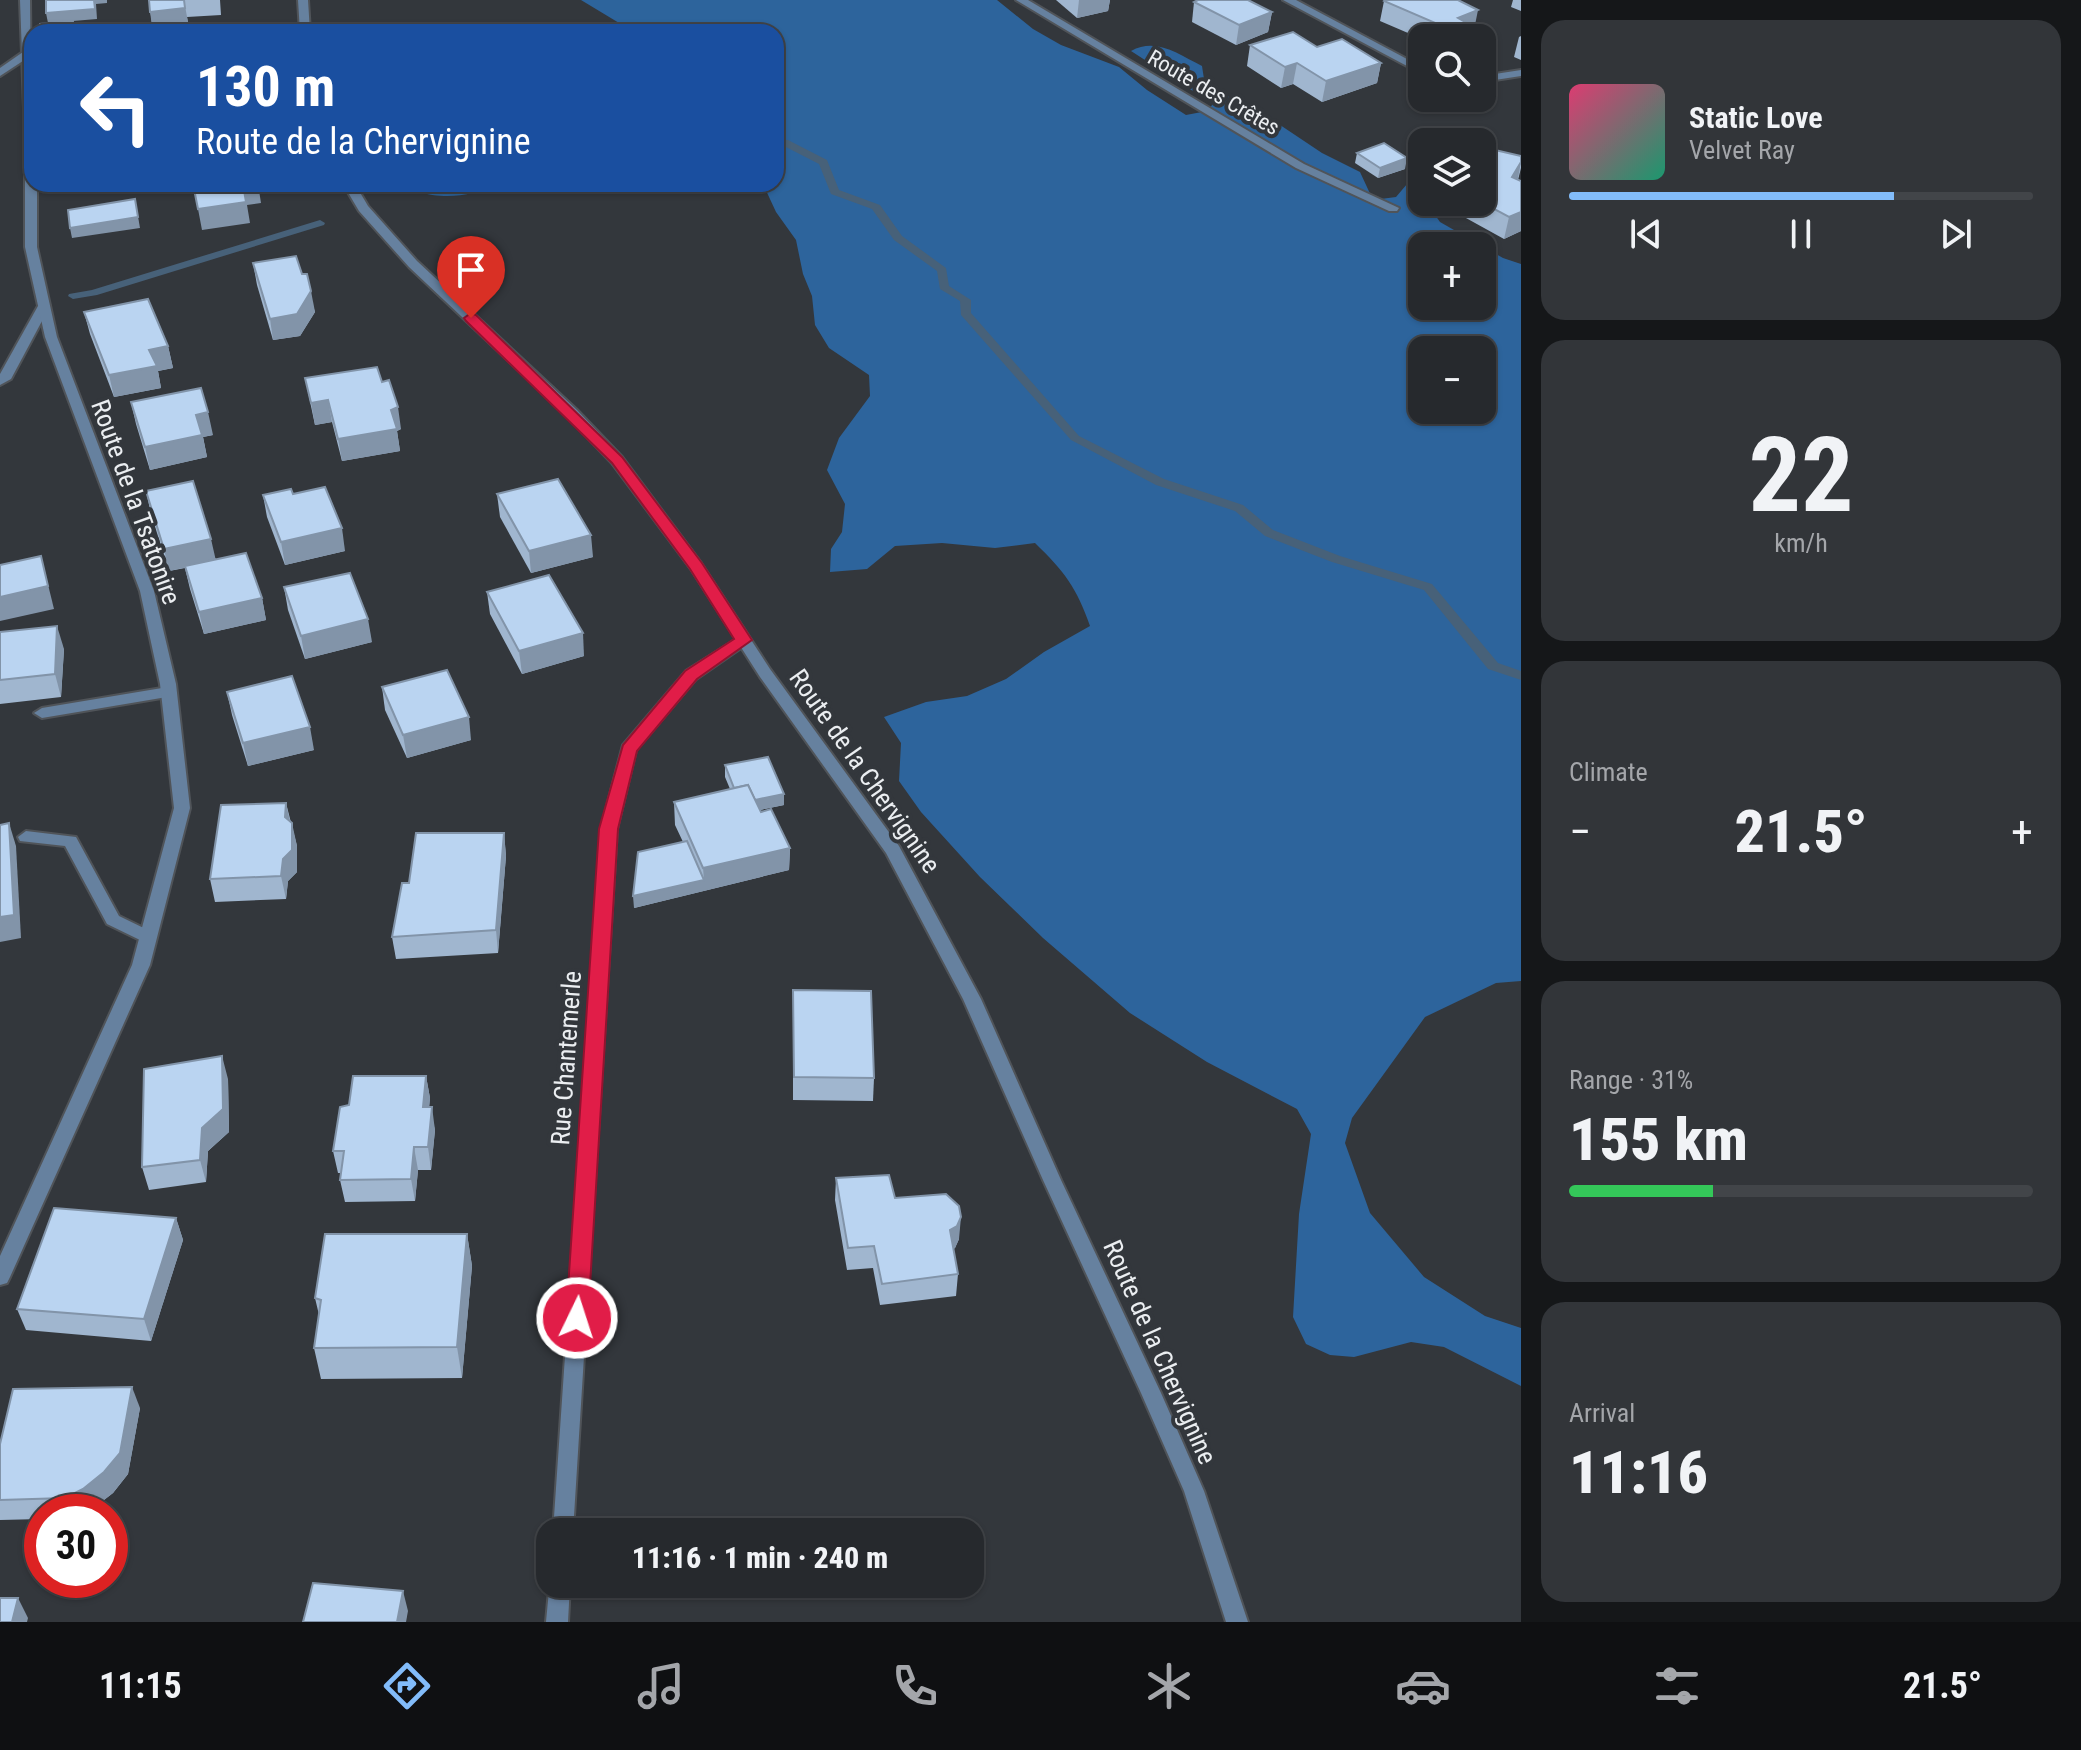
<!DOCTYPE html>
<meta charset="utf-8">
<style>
body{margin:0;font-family:"Roboto Condensed",sans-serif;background:#323539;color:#f1f3f6;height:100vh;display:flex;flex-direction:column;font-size:30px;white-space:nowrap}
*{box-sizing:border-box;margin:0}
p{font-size:26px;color:#a4a6aa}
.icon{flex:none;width:44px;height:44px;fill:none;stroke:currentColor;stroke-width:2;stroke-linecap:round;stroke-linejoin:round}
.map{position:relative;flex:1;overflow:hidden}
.drawer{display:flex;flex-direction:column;gap:20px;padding:20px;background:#151719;width:560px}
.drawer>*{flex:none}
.top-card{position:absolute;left:24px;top:24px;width:760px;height:168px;border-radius:24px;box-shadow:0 2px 6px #0004,0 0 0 2px #424549;background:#1a4fa0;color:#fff;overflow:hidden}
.buttons{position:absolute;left:1408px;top:24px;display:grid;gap:16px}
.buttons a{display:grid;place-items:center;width:88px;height:88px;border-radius:16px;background:#26292d;box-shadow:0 2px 6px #0004,0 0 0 2px #424549;font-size:40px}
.speed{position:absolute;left:24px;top:1494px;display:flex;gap:16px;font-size:40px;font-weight:700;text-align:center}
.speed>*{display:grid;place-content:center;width:104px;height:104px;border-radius:50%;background:#26292d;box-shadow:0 2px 6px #0004,0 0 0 2px #424549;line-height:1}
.speed .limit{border:12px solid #d22;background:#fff;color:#111}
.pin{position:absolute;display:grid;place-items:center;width:68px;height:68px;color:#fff;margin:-82px -34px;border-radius:50% 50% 50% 0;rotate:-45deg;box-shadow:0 0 8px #0007}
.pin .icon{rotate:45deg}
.me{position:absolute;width:88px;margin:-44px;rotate:4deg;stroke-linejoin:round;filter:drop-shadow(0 0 6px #0008)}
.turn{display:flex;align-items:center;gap:28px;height:168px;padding:0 40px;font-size:36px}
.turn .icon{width:104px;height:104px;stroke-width:2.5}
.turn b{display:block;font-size:56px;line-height:68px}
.big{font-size:60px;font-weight:800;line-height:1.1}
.drawer .widget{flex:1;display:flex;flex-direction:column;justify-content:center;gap:12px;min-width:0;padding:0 28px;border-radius:24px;background:#323539}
.drawer .dial{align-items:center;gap:0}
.dial b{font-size:104px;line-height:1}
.song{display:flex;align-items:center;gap:24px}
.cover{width:96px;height:96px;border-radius:12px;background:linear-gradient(135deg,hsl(340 70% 55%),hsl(160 70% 35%))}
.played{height:8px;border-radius:4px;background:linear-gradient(90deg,#82bcfa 70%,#424549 70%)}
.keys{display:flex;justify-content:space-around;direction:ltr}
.heat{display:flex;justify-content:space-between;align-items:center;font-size:44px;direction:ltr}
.charge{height:12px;border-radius:6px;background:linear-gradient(90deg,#34c759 31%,#424549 0)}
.trip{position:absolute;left:536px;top:1518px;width:448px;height:80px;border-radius:24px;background:#26292d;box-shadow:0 2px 6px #0004,0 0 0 2px #424549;font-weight:800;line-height:80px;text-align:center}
.tab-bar{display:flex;height:128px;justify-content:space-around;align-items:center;background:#0f1012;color:#a4a6aa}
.tab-bar .icon{width:56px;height:56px}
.tab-bar .current{color:#82bcfa}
.tab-bar b{font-size:36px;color:#f1f3f6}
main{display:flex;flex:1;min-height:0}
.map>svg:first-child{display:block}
.green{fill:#2d649c;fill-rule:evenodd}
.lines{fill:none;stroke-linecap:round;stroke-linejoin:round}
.stream{fill:#476179;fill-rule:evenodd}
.service-casing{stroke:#505459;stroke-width:4}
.minor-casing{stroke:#505459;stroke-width:4}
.tertiary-casing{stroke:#505459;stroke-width:4}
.service{fill:#66819f;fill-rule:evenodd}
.minor{fill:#66819f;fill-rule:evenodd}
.tertiary{fill:#66819f;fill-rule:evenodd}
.wall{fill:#a0b6cf}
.shaded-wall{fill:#8294a9}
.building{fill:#bad4f1;stroke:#8294a9;stroke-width:2}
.route{fill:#e11d48;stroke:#92132f;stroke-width:2}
.labels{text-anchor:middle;stroke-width:8;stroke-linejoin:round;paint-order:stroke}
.far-street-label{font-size:22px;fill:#ebeef1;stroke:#33373c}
.street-label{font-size:26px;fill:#ebeef1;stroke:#33373c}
</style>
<main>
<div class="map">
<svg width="1521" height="1622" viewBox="0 0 1521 1622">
<rect width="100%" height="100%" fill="#33373c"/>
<g class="green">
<path d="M581 0H997L1033 29 1061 45 1119 67 1147 90 1186 115 1207 111 1213 104 1131 51C1156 37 1178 54 1202 66L1204 79 1223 94 1259 111 1322 153 1360 172 1373 200 1396 197 1413 177H1422V202H1426L1440 222 1503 258 1521 264V981L1496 983 1425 1017 1352 1118 1345 1143 1370 1213 1424 1277 1485 1316 1521 1328V1386L1444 1347 1411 1342 1354 1357 1330 1355 1306 1344 1293 1317 1299 1214 1311 1134 1297 1109 1207 1062 1130 1013 1043 938 980 877 921 812 899 781 901 743 884 717 926 702 967 696 1006 679 1044 652 1090 626C1077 588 1064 571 1035 543L995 548 942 543 895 546 867 569 830 572 831 549 842 532 845 504 827 470 839 438 870 396 869 375 829 348 815 325 812 296 803 274 796 240 776 212 763 184H776V32H634ZM1422 246H1482V306H1422ZM1422 350H1482V410H1422Z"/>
<path d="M415 184H502C468 195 450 201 415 191Z"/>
</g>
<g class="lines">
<g class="stream">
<polygon points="776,139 788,140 827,160 839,190 880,205 902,236 946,268 949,286 971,300 971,313 1079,436 1164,479 1243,505 1273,530 1340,556 1432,584 1498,663 1521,671 1521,680 1488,669 1424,590 1332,562 1265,536 1235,511 1156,485 1071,440 961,315 960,301 940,289 937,271 894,240 872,209 831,194 819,164 782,145 776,145"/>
<polygon points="423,184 403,190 398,187 403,184"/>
<polygon points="320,220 325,223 324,225 97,295 73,299 68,296 69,294 92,290"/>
</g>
<g class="service-casing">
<g id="service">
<polygon points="23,52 31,52 32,55 0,76 0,68"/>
<polygon points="44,302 50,306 11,379 0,385 0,374 38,306"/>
<polygon points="168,687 176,692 173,696 42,718 34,713 42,708"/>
<polygon points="26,831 76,837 119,916 154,933 156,937 154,941 142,941 107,924 65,846 20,841 18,837"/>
</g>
</g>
<g class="minor-casing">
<g id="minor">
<polygon points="20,0 30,0 32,184 37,184 37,247 57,337 154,591 176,684 190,808 150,965 10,1277 7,1283 0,1285 0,1256 132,965 174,808 160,684 140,591 45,337 25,247 25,136"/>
<polygon points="1016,0 1028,0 1304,164 1399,208 1397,211 1389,211 1296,168"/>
<polygon points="1283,0 1296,0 1422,67 1422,74"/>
<polygon points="1521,70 1521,76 1482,82 1482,76"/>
<polygon points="743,635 750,640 748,643 696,679 636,750 617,829 573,1532 553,1532 601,829 623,745 686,671"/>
<polygon points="550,1580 550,1584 570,1584 568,1622 546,1622"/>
</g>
</g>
<g class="tertiary-casing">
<g id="tertiary">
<polygon points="298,0 308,0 310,32 300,32"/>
<polygon points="343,184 355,184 368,206 417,261 577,410 622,457 701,563 770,669 899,846 981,999 1061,1180 1161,1393 1204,1491 1248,1622 1226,1622 1184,1491 1141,1393 1043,1180 963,999 886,853 760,677 691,569 612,463 567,416 409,267 359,211"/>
</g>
</g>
<use href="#service" class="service"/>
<use href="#minor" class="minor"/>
<use href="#tertiary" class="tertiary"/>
</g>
<g class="wall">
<polygon points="149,0 220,0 221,15 187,17 189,28 153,32"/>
<polygon points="1056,0 1110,0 1108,11 1077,18"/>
<polygon points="1513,0 1521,0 1521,11 1511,7"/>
<polygon points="1384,1 1474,30 1462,35 1461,38 1422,38 1422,39 1380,21"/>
<polygon points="1194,2 1272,12 1268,32 1236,45 1192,22"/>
<polygon points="1521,36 1521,60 1514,57 1519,37"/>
<polygon points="1250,45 1317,47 1381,63 1377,83 1322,102 1293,84 1281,88 1247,66"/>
<polygon points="1357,153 1405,169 1378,178 1355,163"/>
<polygon points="1521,156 1521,168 1518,180 1521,181 1521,231 1504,239 1437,202 1482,202"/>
<polygon points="253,263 302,274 315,312 300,336 273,340 257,285"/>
<polygon points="84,312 168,346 173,368 158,371 161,388 114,397 90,334"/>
<polygon points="305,378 401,429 397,431 400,451 342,461 332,422 315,425"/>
<polygon points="131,402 213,435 203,437 207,457 150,470 136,424"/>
<polygon points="146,491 216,559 262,598 266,620 204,634 190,589 185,568 169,571 151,514"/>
<polygon points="293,494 345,551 285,565 267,517 263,495"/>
<polygon points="497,494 593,557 531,573 500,517"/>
<polygon points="284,587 372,642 305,659 288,610"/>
<polygon points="487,592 584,656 522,674 490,614"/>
<polygon points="0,632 64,649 61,697 0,704"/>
<polygon points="382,687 471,740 407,758 385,710"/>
<polygon points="227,692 314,750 248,766 232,715"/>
<polygon points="725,765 784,794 784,805 760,810 790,848 789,870 634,908 683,842 675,825 674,802 730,789 725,777"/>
<polygon points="286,803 297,846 297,872 288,881 286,899 215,902 210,879"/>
<polygon points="504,833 506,856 498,953 396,959 392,937 409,883"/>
<polygon points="793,990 874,1078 873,1101 793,1100"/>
<polygon points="426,1076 430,1098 429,1107 435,1130 431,1170 418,1170 415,1201 345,1202 340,1180 341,1173 338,1173 333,1151 349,1105"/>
<polygon points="228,1079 229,1132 208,1151 206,1182 149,1190 142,1167"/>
<polygon points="836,1178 895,1198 959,1239 955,1248 953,1249 958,1274 956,1296 880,1305 873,1268 847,1270 835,1200"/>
<polygon points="176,1218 183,1240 151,1341 26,1330 17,1309"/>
<polygon points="467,1234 472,1266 462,1378 321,1379 314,1348 319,1315 315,1298"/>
<polygon points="140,1408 128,1474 113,1493 91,1510 88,1512 42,1512 42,1519 0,1520 0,1444"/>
</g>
<g class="shaded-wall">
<polygon points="94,0 107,0 107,3 96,4 97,19 73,21 75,32 48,23 46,13"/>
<polygon points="184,0 189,28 153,32 150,12"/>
<polygon points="1079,0 1110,0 1108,11 1077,18"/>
<polygon points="1478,10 1474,30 1462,35 1461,38 1447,38 1449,29 1458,18"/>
<polygon points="1272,12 1268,32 1236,45 1239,25"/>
<polygon points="1297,63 1293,84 1281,88 1285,67"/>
<polygon points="1381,63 1377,83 1322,102 1326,81"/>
<polygon points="1407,158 1405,169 1378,178 1380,168"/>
<polygon points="1521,162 1518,178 1507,198 1512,177"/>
<polygon points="243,184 258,184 261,203 247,205 250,223 202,230 198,209"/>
<polygon points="135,199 140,228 72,238 70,228"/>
<polygon points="1521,212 1521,231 1504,239 1509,217"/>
<polygon points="311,291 315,312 300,336 273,340 270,319"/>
<polygon points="168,346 173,368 158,371 161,388 114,397 109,375 149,350"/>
<polygon points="328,400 332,422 315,425 311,403"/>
<polygon points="398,407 401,429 397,431 400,451 342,461 338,439 391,410"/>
<polygon points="208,412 213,435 203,437 207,457 150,470 145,447 196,415"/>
<polygon points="342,528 345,551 285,565 281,542"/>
<polygon points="591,535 593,557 531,573 529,551"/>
<polygon points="211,539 216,561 169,571 164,549"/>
<polygon points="41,556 54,609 0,621 0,597"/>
<polygon points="262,598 266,620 204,634 199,612"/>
<polygon points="368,619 372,642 305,659 301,636"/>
<polygon points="57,626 64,649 61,697 55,674"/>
<polygon points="583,633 584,656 522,674 519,651"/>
<polygon points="469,717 471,740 407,758 403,735"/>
<polygon points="310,727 314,750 248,766 243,743"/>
<polygon points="784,794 784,805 750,812 750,801"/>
<polygon points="286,803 291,826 285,817"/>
<polygon points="9,823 16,846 21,938 0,942 0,917"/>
<polygon points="292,823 297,846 297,872 288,881 286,899 281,876 283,859"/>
<polygon points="504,833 506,856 498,953 496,930"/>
<polygon points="790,848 789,870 634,908 633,896 704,880 703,868"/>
<polygon points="222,1056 228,1079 229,1132 208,1151 206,1182 200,1160 202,1128"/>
<polygon points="426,1076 430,1098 427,1130 423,1107"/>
<polygon points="432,1107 435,1130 431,1170 428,1147"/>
<polygon points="414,1147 418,1170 415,1201 411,1179"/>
<polygon points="961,1217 959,1239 955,1248 947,1252 950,1230"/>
<polygon points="176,1218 183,1240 151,1341 144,1319"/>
<polygon points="467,1234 472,1266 462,1378 457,1347"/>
<polygon points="132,1387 140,1408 128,1474 113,1493 91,1510 88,1512 71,1512 65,1498"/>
<polygon points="403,1591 408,1611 406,1622 397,1622"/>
<polygon points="18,1598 28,1618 27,1622 12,1622"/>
</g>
<g class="building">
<polygon points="46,0 94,0 95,9 46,13"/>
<polygon points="149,0 184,0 185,8 150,12"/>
<polygon points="1198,0 1248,0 1272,12 1239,25 1194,2"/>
<polygon points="1385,0 1458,0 1478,10 1458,18 1465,22 1449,29 1384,1"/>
<polygon points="73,21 72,32 82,31 82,32 39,32 40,24"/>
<polygon points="1293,32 1317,47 1342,39 1381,63 1326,81 1297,63 1285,67 1250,45"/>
<polygon points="1384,143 1407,158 1380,168 1357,153"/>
<polygon points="1482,147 1521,156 1521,162 1512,177 1521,181 1521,212 1509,217 1481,202"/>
<polygon points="193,184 243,184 246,202 198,209"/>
<polygon points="135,199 138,217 70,228 68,210"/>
<polygon points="296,256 302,274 307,274 311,291 297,314 270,319 253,263"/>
<polygon points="148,299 168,346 149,350 157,366 109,375 84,312"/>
<polygon points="377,367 382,382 389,380 398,407 391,410 397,429 338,439 328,400 311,403 305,378"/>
<polygon points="201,388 208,412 196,415 202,435 145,447 131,402"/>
<polygon points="558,479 591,535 529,551 497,494"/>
<polygon points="193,481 211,539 164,549 146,491"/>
<polygon points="325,487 342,528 281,542 263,495 291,489 293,494"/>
<polygon points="246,553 262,598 199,612 185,566"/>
<polygon points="41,556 48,586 0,597 0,565"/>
<polygon points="350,573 368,619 301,636 284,587"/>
<polygon points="549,575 583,633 519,651 487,592"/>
<polygon points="57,626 55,674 0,680 0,632"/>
<polygon points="447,670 469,717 403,735 382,687"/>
<polygon points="292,676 310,727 243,743 227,692"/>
<polygon points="768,757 784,794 755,800 748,785 734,788 725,765"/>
<polygon points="748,785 761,812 771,809 790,848 703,868 674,802"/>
<polygon points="286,803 285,817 292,823 292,850 283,859 281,876 210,879 221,805"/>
<polygon points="9,823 14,915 0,917 0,825"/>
<polygon points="416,833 504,833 496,930 392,937 402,883 409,883"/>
<polygon points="687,841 704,880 633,896 638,852"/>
<polygon points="793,990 871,991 874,1078 794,1077"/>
<polygon points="222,1056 223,1109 202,1128 200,1160 142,1167 144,1069"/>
<polygon points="353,1076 426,1076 423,1107 432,1107 428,1147 414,1147 411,1179 340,1180 344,1151 333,1151 340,1107 349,1105"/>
<polygon points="889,1175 895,1198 946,1194 959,1206 961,1217 957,1226 950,1230 958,1274 882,1284 874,1246 848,1248 836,1178"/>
<polygon points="54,1208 176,1218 144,1319 17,1309"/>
<polygon points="325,1234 467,1234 457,1347 314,1348 321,1300 315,1298"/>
<polygon points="132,1387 120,1453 104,1472 83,1489 65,1498 0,1500 0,1444 13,1389"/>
<polygon points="313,1583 403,1591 397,1622 303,1622"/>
<polygon points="0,1598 18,1598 12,1622 0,1622"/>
</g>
<polygon class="route" points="471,313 476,315 622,457 702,563 752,640 697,679 637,751 618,829 588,1318 584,1325 577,1328 569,1325 566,1318 599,829 623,745 685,671 734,639 690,569 612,463 466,321 464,318"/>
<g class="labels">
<g class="far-street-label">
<text transform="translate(1214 92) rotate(30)" y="8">Route des Crêtes</text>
</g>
<g class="street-label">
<text transform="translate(136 502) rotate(70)" y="9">Route de la Tsatonire</text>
<text transform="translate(865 771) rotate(55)" y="9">Route de la Chervignine</text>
<text transform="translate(566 1058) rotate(-86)" y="9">Rue Chantemerle</text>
<text transform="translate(1160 1352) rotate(66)" y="9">Route de la Chervignine</text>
</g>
</g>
</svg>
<div class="buttons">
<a><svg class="icon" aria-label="search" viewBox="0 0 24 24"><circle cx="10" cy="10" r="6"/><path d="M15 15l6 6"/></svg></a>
<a><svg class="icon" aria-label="layers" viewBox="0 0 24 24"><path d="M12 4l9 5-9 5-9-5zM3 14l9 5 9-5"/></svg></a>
<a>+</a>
<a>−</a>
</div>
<div class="speed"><div class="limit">30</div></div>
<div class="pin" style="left:471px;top:318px;background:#d93025"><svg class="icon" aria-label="arrive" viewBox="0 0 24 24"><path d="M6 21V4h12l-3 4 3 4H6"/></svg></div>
<svg class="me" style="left:577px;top:1318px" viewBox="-20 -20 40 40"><circle r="17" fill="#e11d48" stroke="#fff" stroke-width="3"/><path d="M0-11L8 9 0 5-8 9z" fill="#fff"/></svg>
<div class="trip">11:16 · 1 min · 240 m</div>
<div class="top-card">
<div class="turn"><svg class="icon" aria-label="left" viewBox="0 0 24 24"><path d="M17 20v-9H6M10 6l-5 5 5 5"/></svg><div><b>130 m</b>Route de la Chervignine</div></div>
</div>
</div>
<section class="drawer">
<div class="widget">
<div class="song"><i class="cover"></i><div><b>Static Love</b><p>Velvet Ray</p></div></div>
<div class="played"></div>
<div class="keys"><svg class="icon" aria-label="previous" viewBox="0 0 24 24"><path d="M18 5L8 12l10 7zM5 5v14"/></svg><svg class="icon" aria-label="pause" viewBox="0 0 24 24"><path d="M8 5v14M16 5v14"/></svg><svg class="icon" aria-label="next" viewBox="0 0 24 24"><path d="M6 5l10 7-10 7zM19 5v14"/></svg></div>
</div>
<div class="widget dial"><b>22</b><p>km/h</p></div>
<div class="widget"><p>Climate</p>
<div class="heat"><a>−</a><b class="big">21.5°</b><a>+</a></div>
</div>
<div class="widget"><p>Range · 31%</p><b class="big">155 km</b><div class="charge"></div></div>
<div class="widget"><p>Arrival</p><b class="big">11:16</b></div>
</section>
</main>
<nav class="tab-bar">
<b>11:15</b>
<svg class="icon current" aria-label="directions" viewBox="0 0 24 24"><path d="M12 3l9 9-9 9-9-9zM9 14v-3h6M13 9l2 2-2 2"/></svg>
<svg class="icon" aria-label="music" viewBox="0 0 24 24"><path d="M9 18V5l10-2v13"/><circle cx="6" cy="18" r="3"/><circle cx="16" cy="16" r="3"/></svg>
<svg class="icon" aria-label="phone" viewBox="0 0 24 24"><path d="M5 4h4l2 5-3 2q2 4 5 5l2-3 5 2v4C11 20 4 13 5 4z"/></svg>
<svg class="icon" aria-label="climate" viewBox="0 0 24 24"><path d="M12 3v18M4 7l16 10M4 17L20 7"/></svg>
<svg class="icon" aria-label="car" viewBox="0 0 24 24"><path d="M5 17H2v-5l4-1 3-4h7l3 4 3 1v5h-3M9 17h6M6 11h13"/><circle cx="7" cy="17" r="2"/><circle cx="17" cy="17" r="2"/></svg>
<svg class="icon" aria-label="filters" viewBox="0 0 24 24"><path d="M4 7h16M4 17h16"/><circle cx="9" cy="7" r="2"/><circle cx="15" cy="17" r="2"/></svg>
<b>21.5°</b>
</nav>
